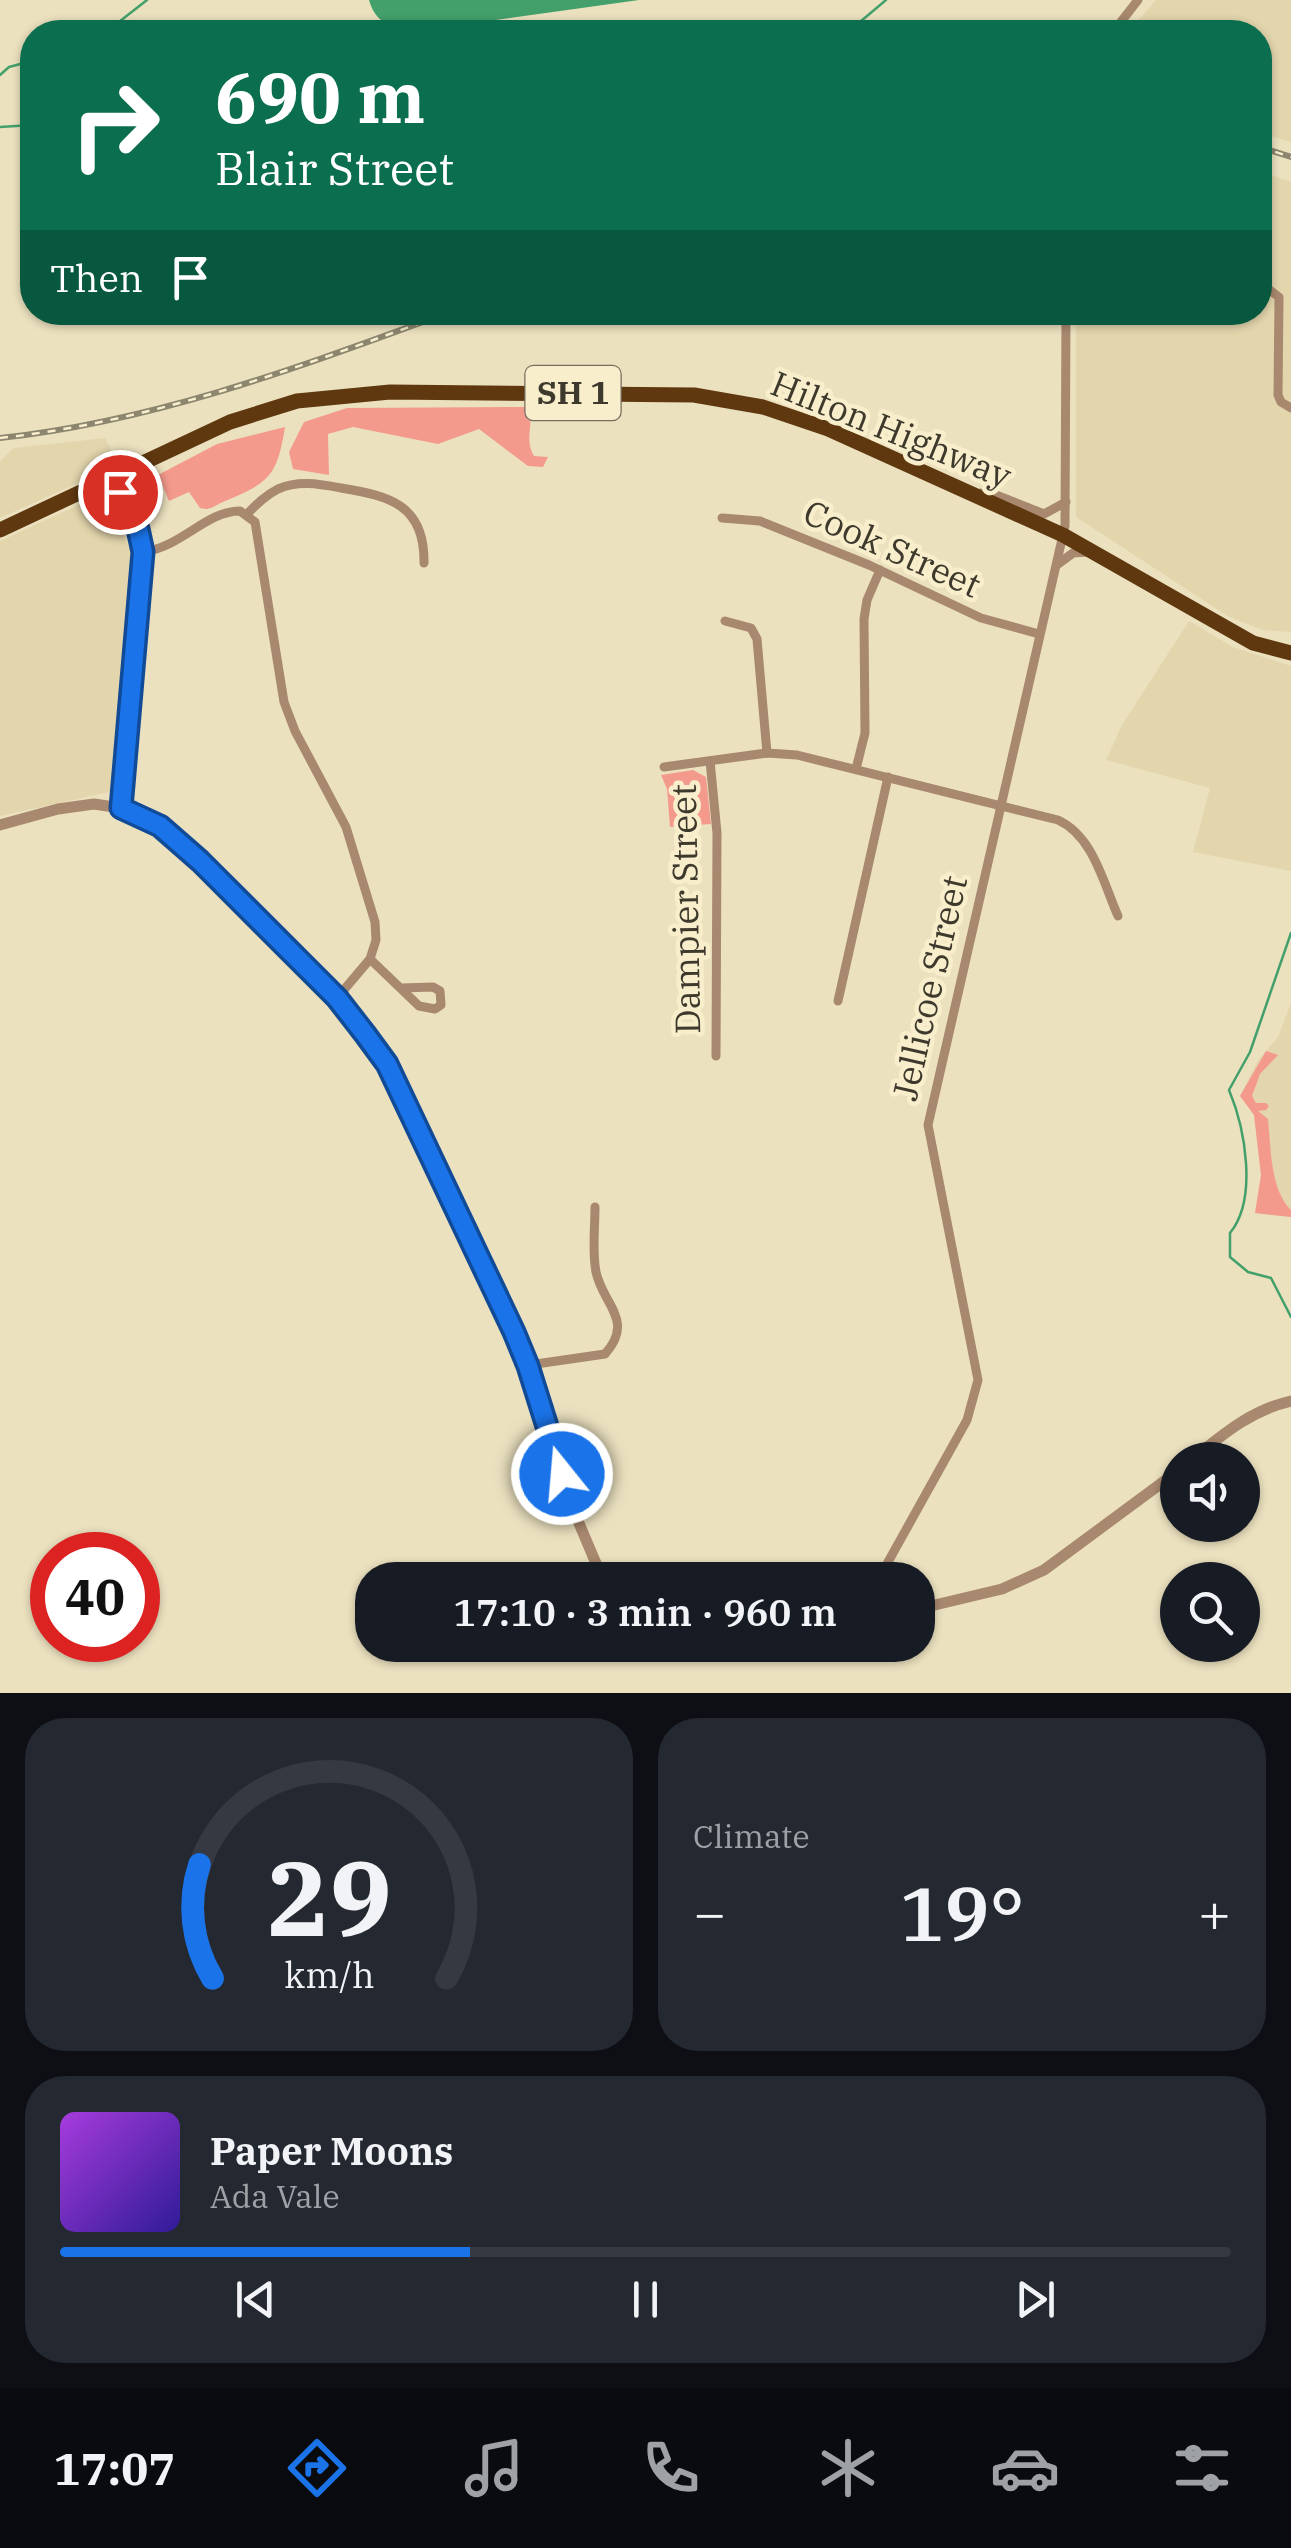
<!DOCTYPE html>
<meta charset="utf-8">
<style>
body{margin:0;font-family:"IBM Plex Serif",serif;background:#242831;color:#f1f3f6;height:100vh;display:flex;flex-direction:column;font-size:38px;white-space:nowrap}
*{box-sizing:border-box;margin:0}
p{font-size:32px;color:#9ea1a6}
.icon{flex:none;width:55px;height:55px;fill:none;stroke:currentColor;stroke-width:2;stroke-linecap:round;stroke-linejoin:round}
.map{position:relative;height:1693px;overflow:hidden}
.side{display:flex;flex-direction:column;gap:25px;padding:25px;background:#0d0f14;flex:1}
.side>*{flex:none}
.top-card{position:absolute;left:20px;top:20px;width:1252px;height:305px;border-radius:40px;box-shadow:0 2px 8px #0004;background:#0b6e4f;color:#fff;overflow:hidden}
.fabs{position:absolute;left:1160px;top:1442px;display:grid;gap:20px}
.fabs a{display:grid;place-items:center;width:100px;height:100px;border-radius:50%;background:#171b24;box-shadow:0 2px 8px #0004;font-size:50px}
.speed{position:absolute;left:30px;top:1532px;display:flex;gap:20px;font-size:50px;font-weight:700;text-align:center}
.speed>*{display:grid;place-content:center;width:130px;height:130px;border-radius:50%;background:#171b24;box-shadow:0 2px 8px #0004;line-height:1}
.speed .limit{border:15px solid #d22;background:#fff;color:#111}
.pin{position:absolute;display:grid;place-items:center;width:85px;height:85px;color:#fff;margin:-42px;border:5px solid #fff;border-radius:50%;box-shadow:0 2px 10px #0007}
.me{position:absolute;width:110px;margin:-55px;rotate:343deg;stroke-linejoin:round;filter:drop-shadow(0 0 8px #0008)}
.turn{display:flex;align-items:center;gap:35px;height:210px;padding:0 30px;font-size:45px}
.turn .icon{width:130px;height:130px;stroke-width:2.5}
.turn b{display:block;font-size:70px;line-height:85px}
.then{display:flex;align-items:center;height:95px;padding:0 30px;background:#0003;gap:20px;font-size:38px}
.big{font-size:75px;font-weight:600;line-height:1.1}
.side .widget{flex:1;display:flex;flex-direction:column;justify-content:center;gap:15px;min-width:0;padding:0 35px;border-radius:40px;background:#242831}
.side .dial{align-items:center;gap:0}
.dial svg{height:260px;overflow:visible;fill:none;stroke:#363941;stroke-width:7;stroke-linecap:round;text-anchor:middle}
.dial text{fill:#f1f3f6;stroke:none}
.song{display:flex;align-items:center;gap:30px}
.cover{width:120px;height:120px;border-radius:15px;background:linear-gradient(135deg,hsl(280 70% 55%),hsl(250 70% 35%))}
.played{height:10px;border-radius:5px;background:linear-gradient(90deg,#1a73e8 35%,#363941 35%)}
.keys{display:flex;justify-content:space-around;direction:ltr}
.heat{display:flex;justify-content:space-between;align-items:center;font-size:55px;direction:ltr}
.side .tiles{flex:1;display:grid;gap:25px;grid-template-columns:1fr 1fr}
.widget:last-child{grid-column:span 2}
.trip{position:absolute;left:355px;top:1562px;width:580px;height:100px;border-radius:40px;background:#171b24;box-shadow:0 2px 8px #0004;font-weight:600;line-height:100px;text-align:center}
.menu{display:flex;height:160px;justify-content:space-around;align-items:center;background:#090b0e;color:#9ea1a6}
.menu .icon{width:70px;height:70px}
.menu .on{color:#1a73e8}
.menu b{font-size:45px;color:#f1f3f6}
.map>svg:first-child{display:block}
.built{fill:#e3d6ad}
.green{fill:#f49a8c}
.water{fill:#43a06b}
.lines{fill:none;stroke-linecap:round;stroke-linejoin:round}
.stream{stroke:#43a06b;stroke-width:2.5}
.minor{stroke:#a8886e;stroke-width:9}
.tertiary{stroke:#a8886e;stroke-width:11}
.trunk{stroke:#5f3810;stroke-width:15}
.rail-casing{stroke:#8d866f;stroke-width:6}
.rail{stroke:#f8eecc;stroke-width:2.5;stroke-dasharray:8;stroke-linecap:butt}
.route-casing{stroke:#114b97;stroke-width:25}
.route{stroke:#1a73e8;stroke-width:18}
.labels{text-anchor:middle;stroke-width:9;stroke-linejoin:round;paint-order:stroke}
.shield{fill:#f8eecc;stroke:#756f5c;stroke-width:2.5}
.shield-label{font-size:32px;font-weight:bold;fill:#3d392c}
.street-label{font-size:35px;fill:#3d392c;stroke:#f8eecc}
</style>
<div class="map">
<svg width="1291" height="1693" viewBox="0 0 1291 1693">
<rect width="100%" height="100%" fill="#ebe1bf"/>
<g class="built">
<polygon points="1156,0 1291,0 1291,142 1260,133 1260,32 1128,32"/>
<polygon points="1260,171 1291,182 1291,632 1263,630 1229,617 1076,517 1076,313 1260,312"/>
<polygon points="105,438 118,465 0,518 0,461 14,448"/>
<polygon points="102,494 133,555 114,791 0,816 0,541"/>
<polygon points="1189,621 1233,647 1291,666 1291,871 1193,852 1210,788 1106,760 1122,725"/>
<polygon points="1291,1003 1291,1217 1255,1213 1261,1175 1254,1115 1240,1096 1258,1060 1278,1037"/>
</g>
<g class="green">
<path d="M527 407C536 423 523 437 534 456L548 457 543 467 528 466 479 429 438 444 353 427 328 434 329 475 293 469 289 452 304 422 347 408Z"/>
<path d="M285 427C277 478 268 483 223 502 213 506 211 511 200 508L189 492 169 501 158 475 217 444Z"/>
<polygon points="693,770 706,777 711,824 670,827 667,789 661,775"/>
<path d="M1266 1051 1278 1055 1260 1074 1252 1096 1256 1103H1266L1269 1106 1266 1110 1258 1111 1268 1119C1271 1148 1270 1189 1291 1210V1217L1255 1213 1261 1175 1254 1115 1240 1096Z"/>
</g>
<path class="water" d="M369 0H639L432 29C404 28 378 32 369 0Z"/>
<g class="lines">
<g class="stream">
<polyline points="106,32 147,0"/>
<polyline points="848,32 886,0"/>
<polyline points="0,75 9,67 32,61"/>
<polyline points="0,127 32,125"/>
<path d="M1291 933 1250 1052 1229 1090C1245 1128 1258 1199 1230 1233V1257L1248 1272 1271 1278 1291 1317"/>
</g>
<g class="minor">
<polyline points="1113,32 1138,0"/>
<polyline points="1260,283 1279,297 1278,395 1281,402 1291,408"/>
<polyline points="113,478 138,529 143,552 121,808"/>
<polyline points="981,493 996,495 1044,514 1066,502"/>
<path d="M247 514C257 504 266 495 278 489 299 480 319 484 341 488 390 496 425 505 424 563"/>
<polyline points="722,518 760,521 869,565 981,618 1039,634"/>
<path d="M143 552C182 547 206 511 240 511L255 522 284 702 295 731 346 827 375 922 376 940 370 959 337 998"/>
<polyline points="1058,564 1073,553 1089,552"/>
<polyline points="725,621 751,628 757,639 767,753"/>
<polyline points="710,761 717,833 716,1056"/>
<path d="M664 767 767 753 797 755 1058 820C1093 836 1103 882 1118 916"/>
<polyline points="856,769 865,733 864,619 867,600 880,570"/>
<polyline points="370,959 419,1006 435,1009 441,1005 440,991 433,987 401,988"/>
<polyline points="838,1001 888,777"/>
<path d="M529 1365 605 1354C635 1320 603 1305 596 1272 592 1252 595 1228 595 1207"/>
<polyline points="878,1580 967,1420 978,1380 928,1125 1065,526 1066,312"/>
</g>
<g class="tertiary">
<polyline points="0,825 58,809 94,804 121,808 146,818 161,826 200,861 337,998 387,1064 500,1298 529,1365 573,1509 603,1580"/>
<path d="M1191 1460C1222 1435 1251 1410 1291 1401"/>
<polyline points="918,1609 1002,1589 1044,1570 1178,1471"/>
<polyline points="687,1645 724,1650 759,1645"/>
</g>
<polyline class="trunk" points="0,530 230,422 297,401 390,392 694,395 763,407 828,429 1063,535 1253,643 1291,653"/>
<g class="rail-casing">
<g id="rail">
<polyline points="1260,147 1291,157"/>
<path d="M0 438C157 421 302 366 450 312"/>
</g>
</g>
<use href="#rail" class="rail"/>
</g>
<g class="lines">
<g class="route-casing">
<polyline id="route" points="120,492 138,529 143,552 121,808 160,826 200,861 337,998 365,1034 387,1064 514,1332 528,1366 562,1474"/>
</g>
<use href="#route" class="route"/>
</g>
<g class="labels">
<rect class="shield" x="525.5" y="366" width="95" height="54" rx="8"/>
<g class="shield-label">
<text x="573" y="404">SH 1</text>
</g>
<g class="street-label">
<text transform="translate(891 430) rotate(22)" y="12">Hilton Highway</text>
<text transform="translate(892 549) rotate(24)" y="12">Cook Street</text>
<text transform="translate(686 909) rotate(-91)" y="12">Dampier Street</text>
<text transform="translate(930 988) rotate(-77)" y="12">Jellicoe Street</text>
</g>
</g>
</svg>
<div class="fabs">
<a><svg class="icon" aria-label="sound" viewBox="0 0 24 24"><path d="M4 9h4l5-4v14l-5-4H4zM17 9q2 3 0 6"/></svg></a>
<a><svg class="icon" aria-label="search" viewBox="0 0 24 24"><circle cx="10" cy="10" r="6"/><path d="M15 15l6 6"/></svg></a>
</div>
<div class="speed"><div class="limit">40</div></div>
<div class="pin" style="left:120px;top:492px;background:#d93025"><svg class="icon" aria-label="arrive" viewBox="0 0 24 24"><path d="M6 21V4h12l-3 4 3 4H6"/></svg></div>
<svg class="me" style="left:562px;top:1474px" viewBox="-20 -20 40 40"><circle r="17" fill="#1a73e8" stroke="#fff" stroke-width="3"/><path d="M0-11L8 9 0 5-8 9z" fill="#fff"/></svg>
<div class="trip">17:10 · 3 min · 960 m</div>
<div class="top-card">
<div class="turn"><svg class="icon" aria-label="right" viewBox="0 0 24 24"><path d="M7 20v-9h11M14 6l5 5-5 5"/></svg><div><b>690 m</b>Blair Street</div></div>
<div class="then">Then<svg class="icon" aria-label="arrive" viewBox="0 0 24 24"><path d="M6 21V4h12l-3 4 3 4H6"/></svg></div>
</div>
</div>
<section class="side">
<div class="tiles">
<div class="widget dial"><svg viewBox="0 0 100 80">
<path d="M14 69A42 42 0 1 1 86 69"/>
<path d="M14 69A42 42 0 0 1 10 34" stroke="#1a73e8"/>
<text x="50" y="56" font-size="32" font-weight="700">29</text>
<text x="50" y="72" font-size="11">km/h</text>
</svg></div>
<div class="widget"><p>Climate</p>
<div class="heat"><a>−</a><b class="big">19°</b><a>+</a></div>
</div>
<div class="widget">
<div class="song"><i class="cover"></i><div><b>Paper Moons</b><p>Ada Vale</p></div></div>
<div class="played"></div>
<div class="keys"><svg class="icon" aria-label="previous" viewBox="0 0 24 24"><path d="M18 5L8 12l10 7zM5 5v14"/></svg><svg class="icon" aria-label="pause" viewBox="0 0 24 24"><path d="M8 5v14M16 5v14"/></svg><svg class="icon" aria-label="next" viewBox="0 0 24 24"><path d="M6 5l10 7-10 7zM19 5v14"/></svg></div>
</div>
</div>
</section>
<nav class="menu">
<b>17:07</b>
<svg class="icon on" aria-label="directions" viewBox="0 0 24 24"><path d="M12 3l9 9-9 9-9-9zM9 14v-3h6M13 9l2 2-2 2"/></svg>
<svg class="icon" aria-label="music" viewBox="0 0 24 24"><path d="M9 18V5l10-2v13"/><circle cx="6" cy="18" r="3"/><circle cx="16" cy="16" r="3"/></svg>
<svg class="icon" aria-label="phone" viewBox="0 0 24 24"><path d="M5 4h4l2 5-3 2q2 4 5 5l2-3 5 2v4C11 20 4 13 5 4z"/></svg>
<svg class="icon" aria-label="climate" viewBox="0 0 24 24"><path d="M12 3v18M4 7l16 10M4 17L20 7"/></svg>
<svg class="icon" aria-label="car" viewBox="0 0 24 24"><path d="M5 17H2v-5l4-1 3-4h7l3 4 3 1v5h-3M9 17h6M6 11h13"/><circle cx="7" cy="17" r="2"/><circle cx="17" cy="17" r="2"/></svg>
<svg class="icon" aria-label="filters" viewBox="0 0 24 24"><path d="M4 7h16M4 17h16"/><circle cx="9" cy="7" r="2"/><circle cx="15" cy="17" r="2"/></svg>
</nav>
